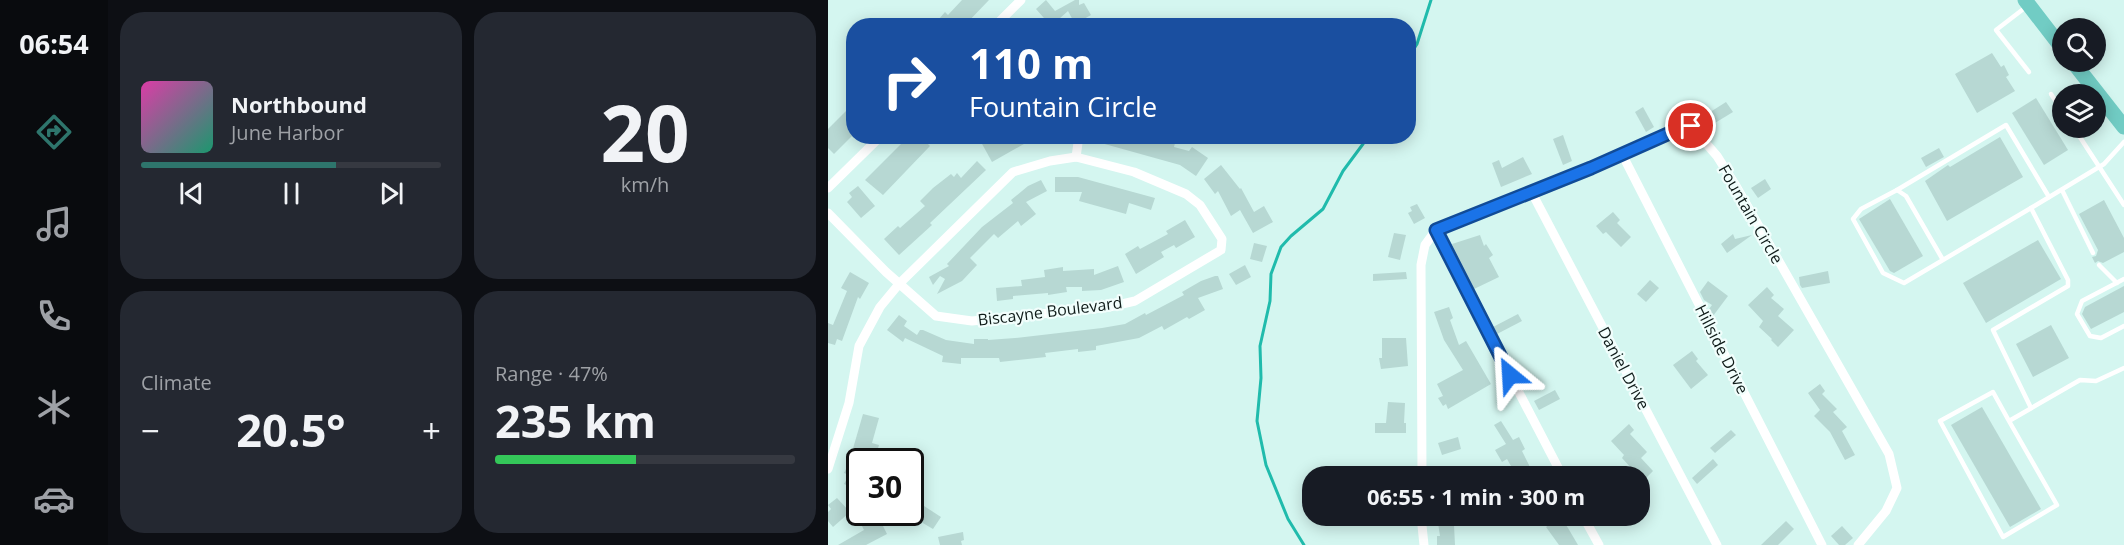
<!DOCTYPE html>
<meta charset="utf-8">
<style>
body{margin:0;font-family:"Open Sans",sans-serif;background:#242831;color:#f1f3f6;height:100vh;display:flex;flex-direction:column;font-size:22px;white-space:nowrap}
*{box-sizing:border-box;margin:0}
p{font-size:20px;color:#9ea1a6}
.icon{flex:none;width:33px;height:33px;fill:none;stroke:currentColor;stroke-width:2;stroke-linecap:round;stroke-linejoin:round}
.map{position:relative;flex:1;overflow:hidden}
.side{display:flex;flex-direction:column;gap:12px;padding:12px;background:#0d0f14;width:720px}
.side>*{flex:none}
.hud{position:absolute;left:18px;top:18px;width:570px;height:126px;border-radius:24px;box-shadow:0 3px 15px #0003;background:#1a4fa0;color:#fff;overflow:hidden}
.fabs{position:absolute;left:1224px;top:18px;display:grid;gap:12px}
.fabs a{display:grid;place-items:center;width:54px;height:54px;border-radius:50%;background:#171b24;box-shadow:0 3px 15px #0003;font-size:30px}
.speed{position:absolute;left:18px;top:448px;display:flex;gap:12px;font-size:30px;font-weight:700;text-align:center}
.speed>*{display:grid;place-content:center;width:78px;height:78px;border-radius:50%;background:#171b24;box-shadow:0 3px 15px #0003;line-height:1}
.speed .limit{border:3px solid #111;border-radius:9px;background:#fff;color:#111}
.pin{position:absolute;display:grid;place-items:center;width:51px;height:51px;color:#fff;margin:-26px;border:3px solid #fff;border-radius:50%;box-shadow:0 2px 6px #0007}
.me{position:absolute;width:66px;margin:-33px;rotate:333deg;stroke-linejoin:round;filter:drop-shadow(0 0 4px #0008)}
.turn{display:flex;align-items:center;gap:21px;height:126px;padding:0 24px;font-size:27px}
.turn .icon{width:78px;height:78px;stroke-width:2.5}
.turn b{display:block;font-size:42px;line-height:51px}
.big{font-size:45px;font-weight:700;line-height:1.1}
.side .card{flex:1;display:flex;flex-direction:column;justify-content:center;gap:9px;min-width:0;padding:0 21px;border-radius:24px;background:#242831}
.side .dial{align-items:center;gap:0}
.dial b{font-size:78px;line-height:1}
.song{display:flex;align-items:center;gap:18px}
.cover{width:72px;height:72px;border-radius:9px;background:linear-gradient(135deg,hsl(320 70% 55%),hsl(160 70% 35%))}
.played{height:6px;border-radius:3px;background:linear-gradient(90deg,#2e756c 65%,#363941 65%)}
.keys{display:flex;justify-content:space-around;direction:ltr}
.heat{display:flex;justify-content:space-between;align-items:center;font-size:33px;direction:ltr}
.charge{height:9px;border-radius:4px;background:linear-gradient(90deg,#34c759 47%,#363941 0)}
.side .tiles{flex:1;display:grid;gap:12px;grid-template-columns:repeat(2,1fr)}
.trip{position:absolute;left:474px;top:466px;width:348px;height:60px;border-radius:24px;background:#171b24;box-shadow:0 3px 15px #0003;font-weight:700;line-height:60px;text-align:center}
main{display:flex;flex:1;min-height:0}
.tab-bar{display:flex;flex-direction:column;width:108px;justify-content:space-around;align-items:center;background:#090b0e;color:#9ea1a6}
.tab-bar .icon{width:42px;height:42px}
.tab-bar .selected{color:#2e756c}
.tab-bar b{font-size:27px;color:#f1f3f6}
.map>svg:first-child{display:block}
.lines{fill:none;stroke-linecap:round;stroke-linejoin:round}
.stream{stroke:#20bbac;stroke-width:3}
.building{fill:#b7d8d3}
.service{stroke:#fff;stroke-width:4.5}
.minor{stroke:#fff;stroke-width:9}
.primary{stroke:#71ccc4;stroke-width:15}
.route-casing{stroke:#114b97;stroke-width:15}
.route{stroke:#1a73e8;stroke-width:10}
.labels{text-anchor:middle;stroke-width:4.5;stroke-linejoin:round;paint-order:stroke}
.street-label{font-size:16px;fill:#0f1b19;stroke:#f1fefc}
</style>
<main>
<nav class="tab-bar">
<b>06:54</b>
<svg class="icon selected" aria-label="directions" viewBox="0 0 24 24"><path d="M12 3l9 9-9 9-9-9zM9 14v-3h6M13 9l2 2-2 2"/></svg>
<svg class="icon" aria-label="music" viewBox="0 0 24 24"><path d="M9 18V5l10-2v13"/><circle cx="6" cy="18" r="3"/><circle cx="16" cy="16" r="3"/></svg>
<svg class="icon" aria-label="phone" viewBox="0 0 24 24"><path d="M5 4h4l2 5-3 2q2 4 5 5l2-3 5 2v4C11 20 4 13 5 4z"/></svg>
<svg class="icon" aria-label="climate" viewBox="0 0 24 24"><path d="M12 3v18M4 7l16 10M4 17L20 7"/></svg>
<svg class="icon" aria-label="car" viewBox="0 0 24 24"><path d="M5 17H2v-5l4-1 3-4h7l3 4 3 1v5h-3M9 17h6M6 11h13"/><circle cx="7" cy="17" r="2"/><circle cx="17" cy="17" r="2"/></svg>
</nav>
<section class="side">
<div class="tiles">
<div class="card">
<div class="song"><i class="cover"></i><div><b>Northbound</b><p>June Harbor</p></div></div>
<div class="played"></div>
<div class="keys"><svg class="icon" aria-label="previous" viewBox="0 0 24 24"><path d="M18 5L8 12l10 7zM5 5v14"/></svg><svg class="icon" aria-label="pause" viewBox="0 0 24 24"><path d="M8 5v14M16 5v14"/></svg><svg class="icon" aria-label="next" viewBox="0 0 24 24"><path d="M6 5l10 7-10 7zM19 5v14"/></svg></div>
</div>
<div class="card dial"><b>20</b><p>km/h</p></div>
<div class="card"><p>Climate</p>
<div class="heat"><a>−</a><b class="big">20.5°</b><a>+</a></div>
</div>
<div class="card"><p>Range · 47%</p><b class="big">235 km</b><div class="charge"></div></div>
</div>
</section>
<div class="map">
<svg width="1296" height="545" viewBox="0 0 1296 545">
<rect width="100%" height="100%" fill="#d4f6f0"/>
<g class="lines">
<g class="stream">
<polyline points="580,58 589,44 603,0"/>
<polyline points="476,545 460,519 438,465 429,421 433,378 432,346 442,301 443,274 453,247 463,236 495,209 515,171 535,144 539,136"/>
</g>
</g>
<g class="building">
<polygon points="134,0 161,0 136,26 105,26 117,12 120,15"/>
<polygon points="218,0 227,11 247,0 251,0 251,5 256,3 263,15 247,24 240,11 223,26 208,9"/>
<polygon points="1164,53 1173,67 1176,65 1181,75 1178,77 1187,91 1149,113 1127,74"/>
<polygon points="1208,98 1240,150 1216,165 1184,113"/>
<polygon points="898,102 905,112 882,126 876,116"/>
<polygon points="26,103 26,134 6,154 0,148 0,129"/>
<polygon points="815,107 826,127 818,132 807,112"/>
<polygon points="735,135 744,161 735,165 725,139"/>
<polygon points="81,136 106,136 99,143 102,146 55,195 37,180"/>
<polygon points="163,136 210,136 164,162 153,142"/>
<polygon points="275,136 339,136 348,139 346,147 361,151 364,147 380,158 368,176 352,165 273,143"/>
<polygon points="1172,137 1195,177 1119,221 1097,181 1120,165 1122,167"/>
<polygon points="1111,148 1116,157 1098,167 1093,158"/>
<polygon points="695,157 704,174 673,187 664,163 671,160 674,168"/>
<polygon points="149,161 158,170 102,223 104,225 71,255 56,239 70,226 72,228 97,206 92,201 105,188 123,174 126,177 129,173 133,178"/>
<polygon points="393,165 412,189 413,188 426,212 436,206 445,222 425,233 412,210 403,216 390,191 387,194 376,179"/>
<polygon points="227,177 250,177 327,198 323,210 301,203 298,214 251,201 254,192 227,192"/>
<polygon points="937,179 943,189 930,198 923,188"/>
<polygon points="213,180 219,191 198,202 208,214 193,226 190,221 170,238 166,234 142,258 149,265 134,281 109,294 117,279 112,276 105,285 101,277 121,266 119,264 154,227 185,203 183,200 200,186"/>
<polygon points="30,186 47,206 33,218 19,202 24,197 21,193"/>
<polygon points="1062,199 1095,256 1066,273 1062,271 1031,219"/>
<polygon points="1276,200 1296,238 1296,252 1275,263 1270,261 1267,263 1264,257 1268,256 1270,250 1251,214"/>
<polygon points="589,204 597,218 586,224 580,213 584,211 582,207"/>
<polygon points="785,212 792,220 789,223 803,237 793,247 778,232 775,234 768,226"/>
<polygon points="357,220 367,237 348,248 346,245 333,252 336,257 308,274 297,254 310,246 312,249 340,234 338,231"/>
<polygon points="566,233 578,235 572,260 560,257"/>
<polygon points="905,234 907,239 924,235 899,253 893,244"/>
<polygon points="652,235 656,246 658,244 665,255 661,258 671,277 646,289 630,261 624,244"/>
<polygon points="1210,240 1233,279 1158,323 1135,283"/>
<polygon points="426,243 439,246 434,262 422,259"/>
<polygon points="417,265 423,277 408,285 401,274"/>
<polygon points="290,266 296,282 273,290 254,291 254,287 238,287 239,292 220,295 220,293 185,296 185,299 169,301 168,288 194,286 193,280 217,277 216,270 235,267 235,271 266,269 266,275"/>
<polygon points="1000,271 1002,283 974,288 972,285 971,277"/>
<polygon points="22,272 41,283 32,299 30,297 14,341 9,339 7,345 0,343 0,323 5,325 19,291 13,288"/>
<polygon points="578,272 579,279 545,281 545,274"/>
<polygon points="387,276 390,276 395,289 370,298 377,310 361,319 359,317 336,330 334,326 311,338 268,346 268,350 250,352 250,349 217,353 218,357 172,362 171,358 133,358 133,364 114,362 115,356 77,338 75,342 59,330 71,315 79,321 76,326 89,335 92,330 95,330 118,340 146,344 146,339 160,339 160,340 187,338 274,328 297,324 317,313 318,315 356,295 354,292 373,281"/>
<polygon points="822,280 831,288 818,302 809,294"/>
<polygon points="880,281 900,296 885,316 881,309 884,305 876,300 872,292"/>
<polygon points="1296,286 1296,312 1263,329 1254,314 1257,307"/>
<polygon points="939,287 946,295 943,298 956,309 950,316 966,330 950,347 943,340 944,339 931,327 935,321 920,305"/>
<polygon points="621,307 625,318 622,320 631,345 638,341 663,384 620,409 618,404 615,406 610,398 615,396 609,384 635,370 616,340 606,312"/>
<polygon points="690,314 694,321 669,334 665,327"/>
<polygon points="1223,325 1241,358 1205,377 1188,344"/>
<polygon points="554,338 578,338 580,366 553,369 551,358 554,358"/>
<polygon points="864,351 870,359 868,361 880,375 863,389 845,365"/>
<polygon points="992,384 997,391 994,394 1009,409 1005,412 1019,427 1014,431 1027,455 1017,460 1002,432 986,416 992,410 980,393"/>
<polygon points="727,390 732,399 711,410 706,401"/>
<polygon points="560,402 577,403 576,423 578,423 578,433 547,433 547,423 558,423"/>
<polygon points="1154,407 1213,509 1182,527 1123,425"/>
<polygon points="35,414 51,418 44,443 51,445 46,462 32,459 32,486 29,490 16,484 21,475 16,473 26,453 24,452"/>
<polygon points="673,421 685,440 691,437 697,449 694,451 703,469 697,472 695,469 687,473 679,459 674,462 667,450 678,444 666,425"/>
<polygon points="801,424 806,430 802,434 819,452 813,458 825,471 815,481 794,458 796,455 783,441"/>
<polygon points="903,430 908,435 887,453 882,448"/>
<polygon points="630,437 633,449 614,455 610,443"/>
<polygon points="885,459 890,465 869,484 864,478"/>
<rect x="545" y="469" width="33" height="8"/>
<polygon points="9,498 22,512 5,527 0,521 0,512 3,509 0,505"/>
<polygon points="96,506 113,517 105,529 88,519"/>
<polygon points="53,513 88,514 55,526 59,534 38,545 10,545 36,530 33,524"/>
<polygon points="609,516 636,516 637,523 626,525 627,545 609,545 609,536 612,536"/>
<polygon points="732,517 740,528 750,545 731,545 718,527"/>
<polygon points="958,521 966,529 950,545 933,545"/>
<polygon points="1014,526 1025,538 1017,545 1011,545 1003,536"/>
<polygon points="135,532 136,540 133,541 134,545 112,545 110,537"/>
</g>
<g class="lines">
<g class="service">
<polyline points="1198,7 1168,30 1201,72"/>
<polyline points="1223,94 1234,111"/>
<polyline points="1246,128 1296,205"/>
<polyline points="1069,190 1178,125 1221,197"/>
<polyline points="1234,190 1265,253"/>
<polyline points="1115,260 1078,196 1069,190 1033,209 1025,219 1055,273 1076,283 1203,208"/>
<polyline points="1271,265 1289,283"/>
<polyline points="1296,279 1254,301 1249,314 1262,336 1273,338 1296,326"/>
<polyline points="1203,408 1165,330 1240,286 1240,280 1203,208 1276,164 1296,142"/>
<polyline points="1181,421 1165,392 1112,421 1175,537 1229,505 1181,421 1252,380 1268,381 1296,368"/>
</g>
<g class="minor">
<polyline points="167,26 193,0"/>
<polyline points="794,154 994,545"/>
<polyline points="248,157 251,136"/>
<polyline points="0,188 53,136"/>
<polyline points="703,191 889,545"/>
<polyline points="0,213 58,272 108,316 144,321 281,307 307,301 393,250 394,239 372,205 358,194 306,172 248,157 222,161 185,172 71,284 52,307 31,346 21,403 0,469"/>
<polyline points="607,231 735,477"/>
<polyline points="594,477 593,265 597,245 608,230 763,168 844,132 863,126 889,156 908,186 1061,454 1069,488 1058,511 1030,545"/>
<polyline points="593,516 596,545"/>
<polyline points="755,516 771,545"/>
</g>
<g class="primary">
<polyline points="1197,0 1234,48"/>
<polyline points="1245,62 1296,127"/>
</g>
</g>
<g class="lines">
<g class="route-casing">
<polyline id="route" points="682,375 608,230 763,168 844,132 863,126"/>
</g>
<use href="#route" class="route"/>
</g>
<g class="labels">
<g class="street-label">
<text transform="translate(923 214) rotate(60)" y="6">Fountain Circle</text>
<text transform="translate(222 311) rotate(-7)" y="6">Biscayne Boulevard</text>
<text transform="translate(894 349) rotate(63)" y="6">Hillside Drive</text>
<text transform="translate(796 368) rotate(62)" y="6">Daniel Drive</text>
</g>
</g>
</svg>
<div class="fabs">
<a><svg class="icon" aria-label="search" viewBox="0 0 24 24"><circle cx="10" cy="10" r="6"/><path d="M15 15l6 6"/></svg></a>
<a><svg class="icon" aria-label="layers" viewBox="0 0 24 24"><path d="M12 4l9 5-9 5-9-5zM3 14l9 5 9-5"/></svg></a>
</div>
<div class="speed"><div class="limit">30</div></div>
<div class="pin" style="left:863px;top:126px;background:#d93025"><svg class="icon" aria-label="arrive" viewBox="0 0 24 24"><path d="M6 21V4h12l-3 4 3 4H6"/></svg></div>
<svg class="me" style="left:682px;top:375px" viewBox="-20 -20 40 40"><path d="M0-17L14 15 0 8-14 15z" fill="#1a73e8" stroke="#fff" stroke-width="4"/></svg>
<div class="trip">06:55 · 1 min · 300 m</div>
<div class="hud">
<div class="turn"><svg class="icon" aria-label="right" viewBox="0 0 24 24"><path d="M7 20v-9h11M14 6l5 5-5 5"/></svg><div><b>110 m</b>Fountain Circle</div></div>
</div>
</div>
</main>
